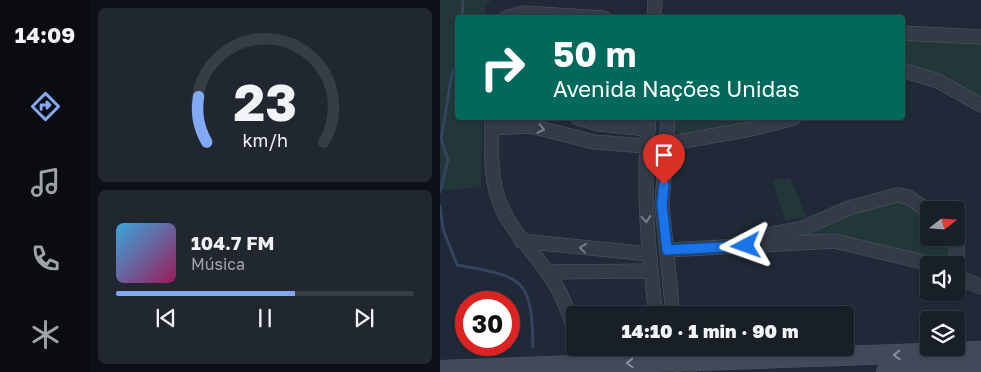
<!DOCTYPE html>
<html lang="pt">
<meta charset="utf-8">
<style>
body{margin:0;font-family:"Golos Text",sans-serif;background:#212731;color:#f1f3f6;height:100vh;display:flex;flex-direction:column;font-size:19px;white-space:nowrap}
*{box-sizing:border-box;margin:0}
p{font-size:16px;color:#9fa2a8}
.icon{flex:none;width:28px;height:28px;fill:none;stroke:currentColor;stroke-width:2;stroke-linecap:round;stroke-linejoin:round}
.map{position:relative;flex:1;overflow:hidden}
.sheet{display:flex;flex-direction:column;gap:8px;padding:8px;background:#0d1117;width:350px}
.sheet>*{flex:none}
.hud{position:absolute;left:15px;top:15px;width:450px;height:105px;border-radius:5px;box-shadow:0 1px 4px #0004,0 0 0 1px #363d46;background:#00695c;color:#fff;overflow:hidden}
.needle{width:32px;rotate:73deg}
.controls{position:absolute;left:480px;top:201px;display:grid;gap:10px}
.controls a{display:grid;place-items:center;width:45px;height:45px;border-radius:5px;background:#181f29;box-shadow:0 1px 4px #0004,0 0 0 1px #363d46;font-size:25px}
.speed{position:absolute;left:15px;top:291px;display:flex;gap:10px;font-size:25px;font-weight:700;text-align:center}
.speed>*{display:grid;place-content:center;width:65px;height:65px;border-radius:50%;background:#181f29;box-shadow:0 1px 4px #0004,0 0 0 1px #363d46;line-height:1}
.speed .limit{border:8px solid #d22;background:#fff;color:#111}
.pin{position:absolute;display:grid;place-items:center;width:42px;height:42px;color:#fff;margin:-51px -21px;border-radius:50% 50% 50% 0;rotate:-45deg;box-shadow:0 0 5px #0007}
.pin .icon{rotate:45deg}
.me{position:absolute;width:55px;margin:-28px;rotate:266deg;stroke-linejoin:round;filter:drop-shadow(0 0 4px #0008)}
.turn{display:flex;align-items:center;gap:18px;height:105px;padding:0 15px;font-size:22px}
.turn .icon{width:65px;height:65px;stroke-width:2.5}
.turn b{display:block;font-size:35px;line-height:42px}
.sheet .tile{flex:1;display:flex;flex-direction:column;justify-content:center;gap:8px;min-width:0;padding:0 18px;border-radius:8px;background:#212731}
.sheet .dial{align-items:center;gap:0}
.dial svg{height:130px;overflow:visible;fill:none;stroke:#363d46;stroke-width:7;stroke-linecap:round;text-anchor:middle}
.dial text{fill:#f1f3f6;stroke:none}
.song{display:flex;align-items:center;gap:15px}
.cover{width:60px;height:60px;border-radius:8px;background:linear-gradient(135deg,hsl(200 70% 55%),hsl(330 70% 35%))}
.played{height:5px;border-radius:2px;background:linear-gradient(90deg,#82a9f6 60%,#363d46 60%)}
.keys{display:flex;justify-content:space-around;direction:ltr}
.trip{position:absolute;left:126px;top:306px;width:288px;height:50px;border-radius:5px;background:#181f29;box-shadow:0 1px 4px #0004,0 0 0 1px #363d46;font-weight:800;line-height:50px;text-align:center}
main{display:flex;flex:1;min-height:0}
.tab-bar{display:flex;flex-direction:column;width:90px;justify-content:space-around;align-items:center;background:#0a0c10;color:#9fa2a8}
.tab-bar .icon{width:35px;height:35px}
.tab-bar .current{color:#82a9f6}
.tab-bar b{font-size:22px;color:#f1f3f6}
.map>svg:first-child{display:block}
.green{fill:#233639}
.lines{fill:none;stroke-linecap:round;stroke-linejoin:round}
.stream{stroke:#34445e;stroke-width:3}
.minor-casing{stroke:#515965;stroke-width:15}
.secondary-casing{stroke:#515965;stroke-width:20}
.minor{stroke:#343b47;stroke-width:14}
.secondary{stroke:#424a5a;stroke-width:19}
.oneway{stroke:#777f8c}
.oneway2{stroke:#88909f}
.route-casing{stroke:#114b97;stroke-width:12}
.route{stroke:#1a73e8;stroke-width:9}
</style>
<main>
<nav class="tab-bar">
<b>14:09</b>
<svg class="icon current" aria-label="directions" viewBox="0 0 24 24"><path d="M12 3l9 9-9 9-9-9zM9 14v-3h6M13 9l2 2-2 2"/></svg>
<svg class="icon" aria-label="music" viewBox="0 0 24 24"><path d="M9 18V5l10-2v13"/><circle cx="6" cy="18" r="3"/><circle cx="16" cy="16" r="3"/></svg>
<svg class="icon" aria-label="phone" viewBox="0 0 24 24"><path d="M5 4h4l2 5-3 2q2 4 5 5l2-3 5 2v4C11 20 4 13 5 4z"/></svg>
<svg class="icon" aria-label="climate" viewBox="0 0 24 24"><path d="M12 3v18M4 7l16 10M4 17L20 7"/></svg>
</nav>
<section class="sheet">
<div class="tile dial"><svg viewBox="0 0 100 80">
<path d="M14 69A42 42 0 1 1 86 69"/>
<path d="M14 69A42 42 0 0 1 9 41" stroke="#82a9f6"/>
<text x="50" y="56" font-size="32" font-weight="700">23</text>
<text x="50" y="72" font-size="11">km/h</text>
</svg></div>
<div class="tile">
<div class="song"><i class="cover"></i><div><b>104.7 FM</b><p>Música</p></div></div>
<div class="played"></div>
<div class="keys"><svg class="icon" aria-label="previous" viewBox="0 0 24 24"><path d="M18 5L8 12l10 7zM5 5v14"/></svg><svg class="icon" aria-label="pause" viewBox="0 0 24 24"><path d="M8 5v14M16 5v14"/></svg><svg class="icon" aria-label="next" viewBox="0 0 24 24"><path d="M6 5l10 7-10 7zM19 5v14"/></svg></div>
</div>
</section>
<div class="map">
<svg width="541" height="372" viewBox="0 0 541 372">
<rect width="100%" height="100%" fill="#202937"/>
<g class="green">
<polygon points="0,0 51,0 45,7 45,17 18,18 18,118 43,118 41,187 0,191"/>
<polygon points="462,39 541,44 541,101 463,64"/>
<polygon points="233,118 342,118 242,135 232,128"/>
<polygon points="350,178 367,217 345,220 332,179"/>
<polygon points="457,198 489,215 489,238 511,238 515,246 509,262 501,263 395,238 297,243"/>
</g>
<g class="lines">
<g class="stream">
<polyline points="22,18 23,0"/>
<polyline points="0,192 8,160 1,139 11,79 18,59"/>
<path d="M0 206 3 229 17 265C83 277 92 277 93 347"/>
</g>
<g class="minor-casing">
<g id="minor">
<polyline points="66,18 83,13 164,18"/>
<polyline points="214,18 215,0"/>
<polyline points="462,33 541,37"/>
<polyline points="462,70 498,81 541,105"/>
<path d="M52 118C52 138 50 162 54 182 61 223 86 241 108 273 121 291 128 310 135 331"/>
<polyline points="138,118 159,124 208,129"/>
<path d="M209 118C202 184 208 249 216 315"/>
<polyline points="228,118 222,205 233,315"/>
<polyline points="52,128 91,126 154,142 206,146"/>
<polyline points="226,146 232,143 311,129 354,118"/>
<polyline points="311,238 363,228 409,208 457,195 468,197 489,211"/>
<polyline points="81,241 209,254"/>
<polyline points="227,250 394,241 496,265"/>
<polyline points="509,265 517,256 517,245 514,238"/>
<polyline points="107,272 211,271"/>
<polyline points="516,276 541,287"/>
<polyline points="221,348 228,372"/>
<polyline points="240,348 249,372"/>
<polyline points="136,372 139,348"/>
</g>
</g>
<g class="secondary-casing">
<g id="secondary">
<polyline points="0,370 541,351"/>
<polyline points="446,372 541,369"/>
</g>
</g>
<use href="#minor" class="minor"/>
<use href="#secondary" class="secondary"/>
</g>
<defs><path id="oneway-chevron" d="M-2-3.5L2.5 0L-2 3.5" fill="none" stroke-width="1.6" stroke-linecap="round" stroke-linejoin="round" transform="scale(1.25)"/></defs>
<g class="oneway">
<use href="#oneway-chevron" transform="translate(101 129) rotate(14)"/>
<use href="#oneway-chevron" transform="translate(206 219) rotate(85)"/>
<use href="#oneway-chevron" transform="translate(143 248) rotate(-174)"/>
</g>
<g class="oneway2">
<use href="#oneway-chevron" transform="translate(457 355) rotate(178)"/>
<use href="#oneway-chevron" transform="translate(190 363) rotate(178)"/>
</g>
<g class="lines">
<g class="route-casing">
<polyline id="route" points="224,185 222,205 227,250 306,246"/>
</g>
<use href="#route" class="route"/>
</g>
</svg>
<div class="controls">
<a><svg class="needle" viewBox="-14 -14 28 28"><path d="M0-13l5 13h-10z" fill="#e53935"/><path d="M0 13l5-13h-10z" fill="#9fa2a8"/></svg></a>
<a><svg class="icon" aria-label="sound" viewBox="0 0 24 24"><path d="M4 9h4l5-4v14l-5-4H4zM17 9q2 3 0 6"/></svg></a>
<a><svg class="icon" aria-label="layers" viewBox="0 0 24 24"><path d="M12 4l9 5-9 5-9-5zM3 14l9 5 9-5"/></svg></a>
</div>
<div class="speed"><div class="limit">30</div></div>
<div class="pin" style="left:224px;top:185px;background:#d93025"><svg class="icon" aria-label="arrive" viewBox="0 0 24 24"><path d="M6 21V4h12l-3 4 3 4H6"/></svg></div>
<svg class="me" style="left:306px;top:246px" viewBox="-20 -20 40 40"><path d="M0-17L14 15 0 8-14 15z" fill="#1a73e8" stroke="#fff" stroke-width="4"/></svg>
<div class="trip">14:10 · 1 min · 90 m</div>
<div class="hud">
<div class="turn"><svg class="icon" aria-label="right" viewBox="0 0 24 24"><path d="M7 20v-9h11M14 6l5 5-5 5"/></svg><div><b>50 m</b>Avenida Nações Unidas</div></div>
</div>
</div>
</main>
